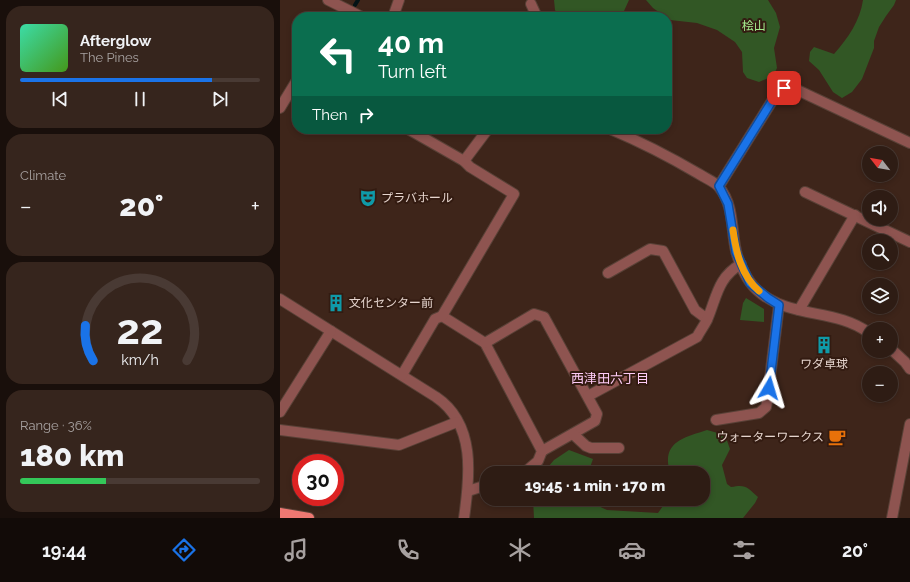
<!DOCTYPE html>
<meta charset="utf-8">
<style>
body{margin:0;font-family:Raleway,"Noto Sans JP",sans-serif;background:#36251d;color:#f1f3f6;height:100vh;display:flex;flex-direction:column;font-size:15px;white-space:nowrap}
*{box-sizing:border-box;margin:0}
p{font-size:13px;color:#a7a1a0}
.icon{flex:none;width:22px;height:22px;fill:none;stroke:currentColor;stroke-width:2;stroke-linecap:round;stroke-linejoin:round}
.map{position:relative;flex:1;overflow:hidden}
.panel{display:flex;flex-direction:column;gap:6px;padding:6px;background:#190f0b;width:280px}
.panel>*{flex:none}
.hud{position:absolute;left:12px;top:12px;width:380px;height:122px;border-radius:16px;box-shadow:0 2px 6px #0003,0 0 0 1px #493a34;background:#0b6e4f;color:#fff;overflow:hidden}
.needle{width:26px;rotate:301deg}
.controls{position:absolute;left:582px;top:146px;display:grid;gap:8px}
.controls a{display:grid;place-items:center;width:36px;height:36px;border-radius:50%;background:#2e1c14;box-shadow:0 2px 6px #0003,0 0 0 1px #493a34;font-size:20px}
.speed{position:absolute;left:12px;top:454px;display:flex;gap:8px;font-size:20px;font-weight:700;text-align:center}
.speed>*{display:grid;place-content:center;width:52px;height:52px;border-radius:50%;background:#2e1c14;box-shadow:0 2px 6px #0003,0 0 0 1px #493a34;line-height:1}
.speed .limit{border:6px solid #d22;background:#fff;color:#111}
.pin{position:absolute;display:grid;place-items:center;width:34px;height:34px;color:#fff;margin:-17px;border-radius:8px;box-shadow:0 2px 6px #0006}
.me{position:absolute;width:44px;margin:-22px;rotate:7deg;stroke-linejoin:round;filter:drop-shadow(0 0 3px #0008)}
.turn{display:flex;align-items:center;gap:14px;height:84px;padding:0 20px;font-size:18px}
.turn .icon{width:52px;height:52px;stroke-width:2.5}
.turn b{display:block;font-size:28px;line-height:34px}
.then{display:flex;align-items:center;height:38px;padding:0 20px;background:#0003;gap:8px;font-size:15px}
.big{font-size:30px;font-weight:800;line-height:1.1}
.panel .widget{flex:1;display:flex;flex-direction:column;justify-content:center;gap:6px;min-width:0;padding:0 14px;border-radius:16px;background:#36251d}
.panel .dial{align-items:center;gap:0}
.dial svg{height:104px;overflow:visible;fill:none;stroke:#493a34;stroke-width:7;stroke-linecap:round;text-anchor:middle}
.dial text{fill:#f1f3f6;stroke:none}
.song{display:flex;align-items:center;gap:12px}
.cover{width:48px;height:48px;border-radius:6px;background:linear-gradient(135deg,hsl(160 70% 55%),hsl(100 70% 35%))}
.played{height:4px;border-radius:2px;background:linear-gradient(90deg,#1a73e8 80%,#493a34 80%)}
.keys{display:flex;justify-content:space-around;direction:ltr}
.heat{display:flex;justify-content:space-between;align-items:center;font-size:22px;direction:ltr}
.charge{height:6px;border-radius:3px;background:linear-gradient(90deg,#34c759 36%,#493a34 0)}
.trip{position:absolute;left:200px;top:466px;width:230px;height:40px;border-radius:16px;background:#2e1c14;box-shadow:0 2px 6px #0003,0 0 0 1px #493a34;font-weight:800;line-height:40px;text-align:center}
.tab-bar{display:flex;height:64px;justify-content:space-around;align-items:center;background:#120b08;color:#a7a1a0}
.tab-bar .icon{width:28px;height:28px}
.tab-bar .active{color:#1a73e8}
.tab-bar b{font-size:18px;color:#f1f3f6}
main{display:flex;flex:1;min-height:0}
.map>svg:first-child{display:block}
.green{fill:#325725}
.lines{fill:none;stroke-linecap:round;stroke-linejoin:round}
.stream{stroke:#041316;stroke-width:4}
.minor-casing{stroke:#594137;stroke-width:12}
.major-casing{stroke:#594137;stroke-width:12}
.minor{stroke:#8e5450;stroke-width:10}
.major{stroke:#ee7872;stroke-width:10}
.route-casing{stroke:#114b97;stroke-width:10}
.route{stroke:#1a73e8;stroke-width:7}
.slow{stroke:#f59e0b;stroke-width:7}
.labels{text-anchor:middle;stroke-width:4;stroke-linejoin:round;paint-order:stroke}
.park-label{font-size:12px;fill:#a4eb8d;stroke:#331b11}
.poi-label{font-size:12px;fill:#e5d4cd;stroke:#331b11;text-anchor:start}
.neighbourhood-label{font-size:13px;fill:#fdcbf6;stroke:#331b11}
</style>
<main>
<section class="panel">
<div class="widget">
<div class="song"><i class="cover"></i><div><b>Afterglow</b><p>The Pines</p></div></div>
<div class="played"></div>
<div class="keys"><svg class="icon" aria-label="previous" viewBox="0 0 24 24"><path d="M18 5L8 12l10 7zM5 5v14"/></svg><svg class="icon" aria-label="pause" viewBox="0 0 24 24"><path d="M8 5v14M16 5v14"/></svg><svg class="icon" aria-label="next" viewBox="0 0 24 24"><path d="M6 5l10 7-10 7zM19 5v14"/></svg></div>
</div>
<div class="widget"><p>Climate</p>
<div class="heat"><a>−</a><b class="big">20°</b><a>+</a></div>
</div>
<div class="widget dial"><svg viewBox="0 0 100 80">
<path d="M14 69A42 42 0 1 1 86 69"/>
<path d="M14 69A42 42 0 0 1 8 42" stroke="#1a73e8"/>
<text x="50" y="56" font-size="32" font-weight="700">22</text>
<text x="50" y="72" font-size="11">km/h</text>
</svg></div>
<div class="widget"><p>Range · 36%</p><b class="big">180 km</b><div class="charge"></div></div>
</section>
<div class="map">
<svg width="630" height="518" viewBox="0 0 630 518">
<rect width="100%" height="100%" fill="#3e251a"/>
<g class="green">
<polygon points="274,0 349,0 344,11 345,17 279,17 275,10"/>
<polygon points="366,0 488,0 496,13 500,27 494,48 497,68 493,76 479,82 467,78 463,72 462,52 455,42 437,30 417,23 390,20 373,8"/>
<path d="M583 0H616L614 5 606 16 599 27 594 41V48L582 79 572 92 562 98 553 92 539 70 529 61 530 52 534 47 554 54C568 38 580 21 583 0Z"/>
<polygon points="466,298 484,309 484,322 460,320 463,303"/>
<path d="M427 430 445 435 450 449 442 465 447 484 451 487C466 484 467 487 478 497L475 503 463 518H254L253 499H316V505L327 510 378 513 388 499H423V473H390C381 442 403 438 427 430Z"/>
<polygon points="289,450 313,459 308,473 263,473 274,460"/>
</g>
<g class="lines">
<polyline class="stream" points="75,5 78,0"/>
<g class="minor-casing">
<g id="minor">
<polyline points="48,0 82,17"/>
<polyline points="251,4 257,17"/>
<polyline points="113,17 119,0"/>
<polyline points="0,108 17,80"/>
<path d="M330 129C361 142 390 157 419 174 425 178 435 182 439 187 454 205 451 229 456 251 459 264 467 281 477 290 508 319 556 308 589 333"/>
<polyline points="184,161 208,129"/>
<polyline points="439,186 497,93 504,87 513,88 630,143"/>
<polyline points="525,192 630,242"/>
<polyline points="328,273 370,249 383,251 415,310 427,319"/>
<path d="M0 299 156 397C196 424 190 476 184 518"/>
<polyline points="519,310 575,215"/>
<polyline points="162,316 205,343 262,451 258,461 244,473"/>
<polyline points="205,343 254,314 264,317 317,414 315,421 262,451"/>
<polyline points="611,349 625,362 630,369"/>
<polyline points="122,375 155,319 162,316 234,194 190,167 184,161 128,129"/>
<path d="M308 396 417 337C420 331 424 326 427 320 437 297 437 278 461 264"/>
<polyline points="0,412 51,331"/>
<polyline points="436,420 479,413 486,407 487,402 499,305"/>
<polyline points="0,430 119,445 177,422"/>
<polyline points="293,434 306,446 311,448 339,448"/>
<polyline points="188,491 207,485"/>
<polyline points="612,518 630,424"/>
</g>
</g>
<g class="major-casing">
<polyline id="major" points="0,513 29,518"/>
</g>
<use href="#minor" class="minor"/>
<use href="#major" class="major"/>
</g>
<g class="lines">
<g class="route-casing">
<polyline id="route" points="489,388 499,305 488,298 470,283 456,252 448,204 439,186 497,93 504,88"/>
</g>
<use href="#route" class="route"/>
<path class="slow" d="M453 230C456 252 461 275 479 291"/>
</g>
<defs>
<g id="theatre-bare" transform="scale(1.38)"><path d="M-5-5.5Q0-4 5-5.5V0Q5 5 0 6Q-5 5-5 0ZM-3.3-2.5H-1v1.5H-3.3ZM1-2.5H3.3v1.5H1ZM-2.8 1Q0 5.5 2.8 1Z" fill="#0f9aa8" stroke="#331b11" stroke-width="2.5" paint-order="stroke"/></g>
<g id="building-bare" transform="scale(1.38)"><path d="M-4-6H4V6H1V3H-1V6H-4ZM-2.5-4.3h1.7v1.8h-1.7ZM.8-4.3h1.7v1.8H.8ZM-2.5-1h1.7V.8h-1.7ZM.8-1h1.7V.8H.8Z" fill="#0f9aa8" stroke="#331b11" stroke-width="2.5" paint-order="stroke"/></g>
<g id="cafe-bare" transform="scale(1.38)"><path d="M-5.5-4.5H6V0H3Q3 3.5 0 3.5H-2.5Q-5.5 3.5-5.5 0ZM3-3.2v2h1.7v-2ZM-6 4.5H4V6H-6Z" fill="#e8710a" stroke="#331b11" stroke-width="2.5" paint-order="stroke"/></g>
</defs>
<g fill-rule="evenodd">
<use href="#theatre-bare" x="88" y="198"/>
<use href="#building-bare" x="56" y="303"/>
<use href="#building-bare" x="544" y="345"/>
<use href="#cafe-bare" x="557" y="437"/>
</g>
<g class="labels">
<g class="park-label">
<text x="474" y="30">桧山</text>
</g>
<g class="poi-label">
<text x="101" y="202">プラバホール</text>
<text x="69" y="307">文化センター前</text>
<text x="544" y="368" text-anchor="middle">ワダ卓球</text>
<text x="544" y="441" text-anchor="end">ウォーターワークス</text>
</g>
<g class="neighbourhood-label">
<text x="330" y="383">西津田六丁目</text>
</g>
</g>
</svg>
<div class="controls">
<a><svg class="needle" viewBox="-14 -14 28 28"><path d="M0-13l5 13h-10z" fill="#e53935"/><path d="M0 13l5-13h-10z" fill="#a7a1a0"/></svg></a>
<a><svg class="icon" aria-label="sound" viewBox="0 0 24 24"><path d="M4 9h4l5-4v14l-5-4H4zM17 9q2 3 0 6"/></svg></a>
<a><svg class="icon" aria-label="search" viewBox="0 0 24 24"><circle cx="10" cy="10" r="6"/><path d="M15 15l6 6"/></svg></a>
<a><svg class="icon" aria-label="layers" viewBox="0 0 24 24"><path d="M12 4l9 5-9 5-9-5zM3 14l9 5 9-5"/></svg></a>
<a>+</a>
<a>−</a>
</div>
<div class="speed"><div class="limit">30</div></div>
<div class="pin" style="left:504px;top:88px;background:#d93025"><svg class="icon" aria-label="arrive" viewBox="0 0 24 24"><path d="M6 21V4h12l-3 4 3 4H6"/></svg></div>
<svg class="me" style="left:489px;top:388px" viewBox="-20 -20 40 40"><path d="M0-17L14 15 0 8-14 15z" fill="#1a73e8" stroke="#fff" stroke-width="4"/></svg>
<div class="trip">19:45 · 1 min · 170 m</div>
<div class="hud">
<div class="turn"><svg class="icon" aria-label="left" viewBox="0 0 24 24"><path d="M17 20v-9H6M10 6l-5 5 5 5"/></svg><div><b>40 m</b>Turn left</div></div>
<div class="then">Then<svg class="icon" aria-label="right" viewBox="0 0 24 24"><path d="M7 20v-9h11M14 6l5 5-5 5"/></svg></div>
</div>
</div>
</main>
<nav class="tab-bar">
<b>19:44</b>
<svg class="icon active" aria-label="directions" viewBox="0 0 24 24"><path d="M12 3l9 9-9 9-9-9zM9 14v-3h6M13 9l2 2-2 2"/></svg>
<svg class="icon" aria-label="music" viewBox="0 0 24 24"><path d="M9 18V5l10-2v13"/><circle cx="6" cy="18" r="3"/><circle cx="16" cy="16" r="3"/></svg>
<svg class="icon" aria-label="phone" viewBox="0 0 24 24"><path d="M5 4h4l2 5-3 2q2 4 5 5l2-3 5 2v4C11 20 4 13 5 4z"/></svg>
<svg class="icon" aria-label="climate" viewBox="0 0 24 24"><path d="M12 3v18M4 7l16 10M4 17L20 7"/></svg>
<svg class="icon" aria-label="car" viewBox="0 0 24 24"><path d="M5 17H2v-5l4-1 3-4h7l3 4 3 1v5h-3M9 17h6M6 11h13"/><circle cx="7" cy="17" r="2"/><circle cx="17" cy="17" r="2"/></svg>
<svg class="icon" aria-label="filters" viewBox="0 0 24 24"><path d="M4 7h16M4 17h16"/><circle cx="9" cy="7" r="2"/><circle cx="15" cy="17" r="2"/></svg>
<b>20°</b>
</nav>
